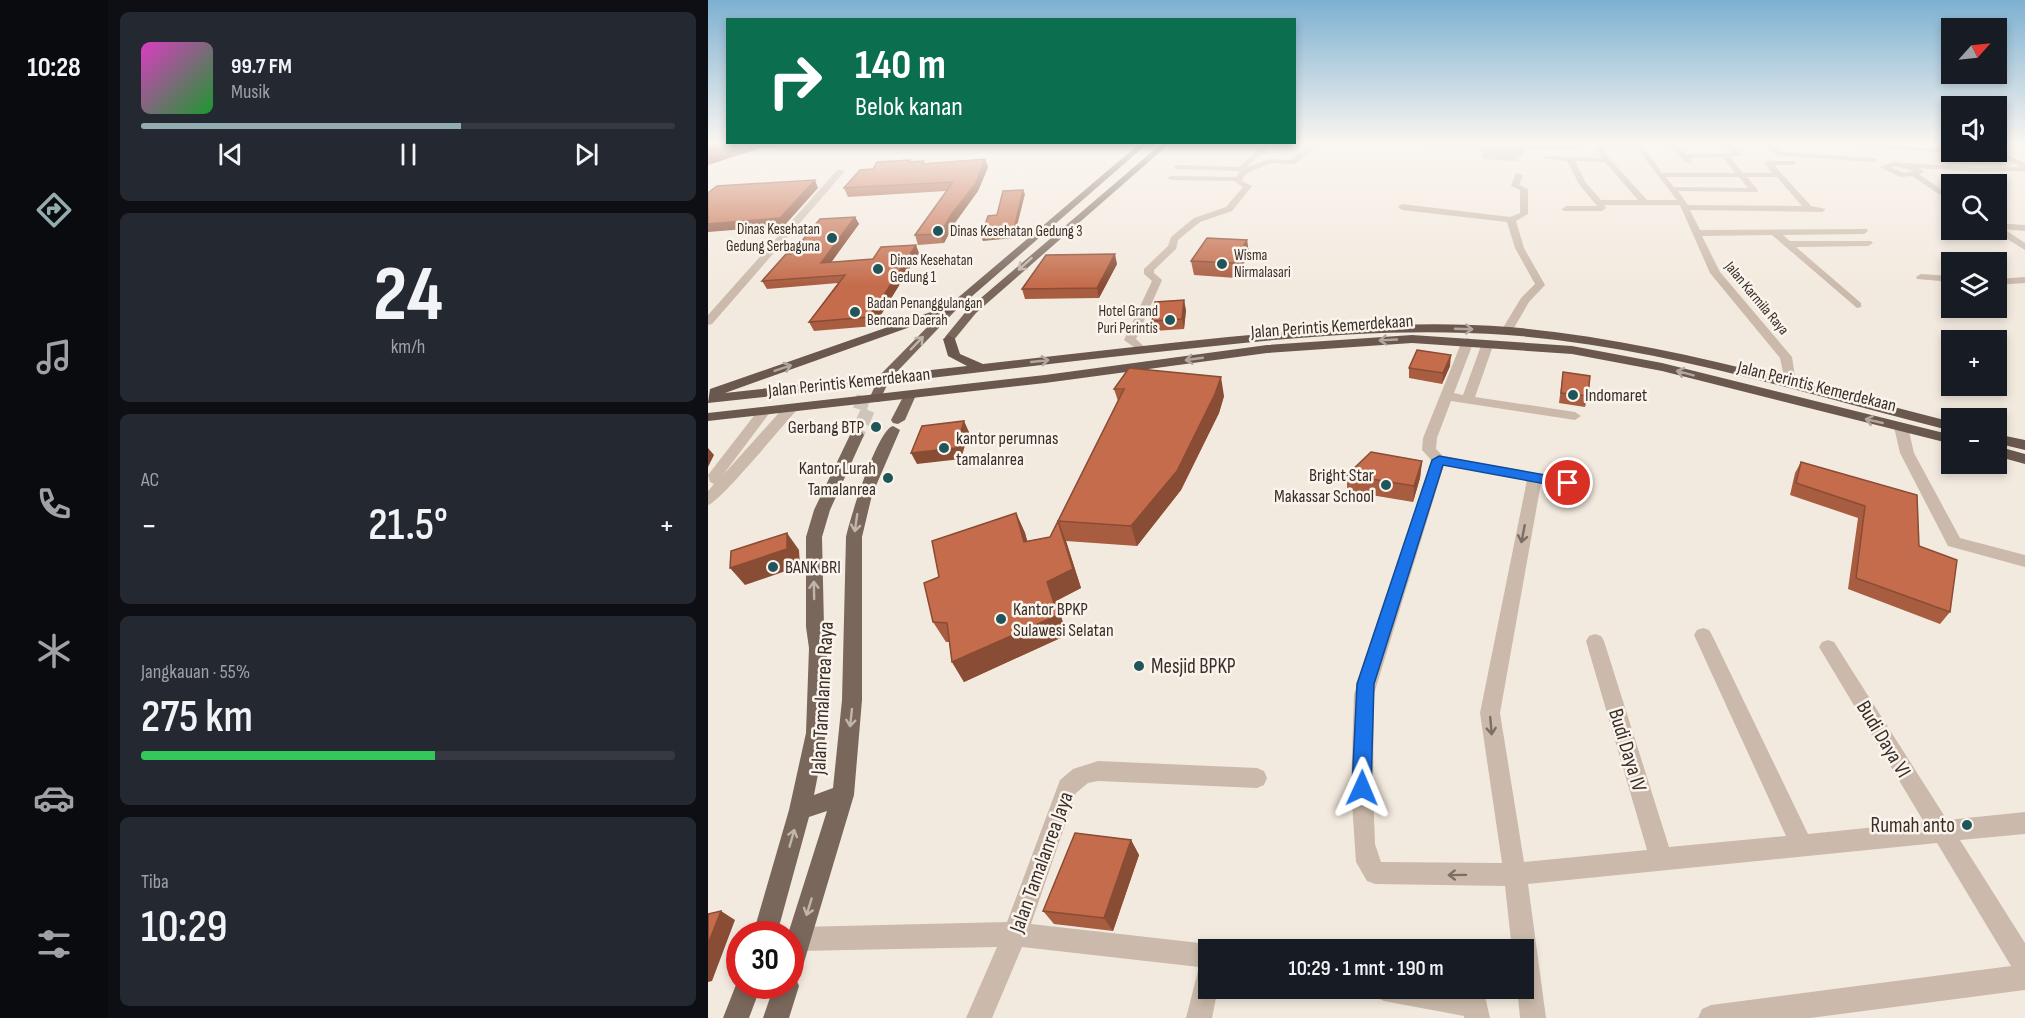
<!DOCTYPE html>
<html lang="id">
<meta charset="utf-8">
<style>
body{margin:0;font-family:"Sofia Sans Condensed",sans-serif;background:#242831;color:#f1f3f6;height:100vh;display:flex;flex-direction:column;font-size:22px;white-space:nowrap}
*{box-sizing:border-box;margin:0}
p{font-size:20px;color:#9ea1a6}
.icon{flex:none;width:33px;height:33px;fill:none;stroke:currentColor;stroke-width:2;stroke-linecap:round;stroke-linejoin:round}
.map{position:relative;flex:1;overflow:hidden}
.details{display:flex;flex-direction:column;gap:12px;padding:12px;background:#0d0f14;width:600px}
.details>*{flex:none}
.top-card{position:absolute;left:18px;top:18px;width:570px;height:126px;border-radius:0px;box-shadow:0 3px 9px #0003;background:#0b6e4f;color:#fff;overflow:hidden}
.needle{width:39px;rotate:63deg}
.buttons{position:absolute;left:1233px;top:18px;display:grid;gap:12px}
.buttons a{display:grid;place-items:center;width:66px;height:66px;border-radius:0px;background:#171b24;box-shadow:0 3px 9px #0003;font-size:30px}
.speed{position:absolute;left:18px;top:921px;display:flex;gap:12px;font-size:30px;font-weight:700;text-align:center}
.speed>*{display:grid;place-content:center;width:78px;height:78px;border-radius:50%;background:#171b24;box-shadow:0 3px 9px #0003;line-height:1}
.speed .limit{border:9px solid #d22;background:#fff;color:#111}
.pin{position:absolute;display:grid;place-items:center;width:51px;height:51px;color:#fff;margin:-26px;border:3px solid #fff;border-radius:50%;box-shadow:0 2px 6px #0007}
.me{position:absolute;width:66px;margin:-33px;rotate:1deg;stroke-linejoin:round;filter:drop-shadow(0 0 4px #0008)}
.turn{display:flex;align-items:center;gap:21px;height:126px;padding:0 30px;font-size:27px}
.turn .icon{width:78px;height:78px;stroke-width:2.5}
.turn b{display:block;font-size:42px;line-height:51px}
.big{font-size:45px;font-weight:600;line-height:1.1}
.details .widget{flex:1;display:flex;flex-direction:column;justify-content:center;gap:9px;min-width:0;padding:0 21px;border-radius:9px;background:#242831}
.details .dial{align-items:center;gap:0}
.dial b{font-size:78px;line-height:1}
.song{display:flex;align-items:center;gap:18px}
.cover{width:72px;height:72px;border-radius:9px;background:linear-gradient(135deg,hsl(310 70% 55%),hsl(130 70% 35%))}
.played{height:6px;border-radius:3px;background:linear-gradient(90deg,#93acb0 60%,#363941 60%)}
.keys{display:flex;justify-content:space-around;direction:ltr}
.heat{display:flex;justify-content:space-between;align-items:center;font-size:33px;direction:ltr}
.charge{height:9px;border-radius:4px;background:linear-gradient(90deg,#34c759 55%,#363941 0)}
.trip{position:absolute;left:490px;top:939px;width:336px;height:60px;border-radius:0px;background:#171b24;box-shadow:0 3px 9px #0003;font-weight:600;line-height:60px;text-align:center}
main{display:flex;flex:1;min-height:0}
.tab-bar{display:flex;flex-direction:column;width:108px;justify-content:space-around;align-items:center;background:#090b0e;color:#9ea1a6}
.tab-bar .icon{width:42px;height:42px}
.tab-bar .selected{color:#93acb0}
.tab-bar b{font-size:27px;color:#f1f3f6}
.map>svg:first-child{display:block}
.green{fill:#b5c29f}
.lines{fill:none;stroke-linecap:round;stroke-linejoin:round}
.primary-tunnel{stroke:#cec5bb;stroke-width:14;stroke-dasharray:14 7;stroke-linecap:butt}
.minor{fill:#cbbaab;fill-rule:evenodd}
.primary{fill:#7a675b;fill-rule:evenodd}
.trunk{fill:#6a584e;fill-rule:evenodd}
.wall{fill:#a95d40}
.shaded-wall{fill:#894c34}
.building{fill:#c46c4b;stroke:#894c34;stroke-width:1.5}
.oneway{stroke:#c0b5ab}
.oneway2{stroke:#b2a69d}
.oneway3{stroke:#7b6e64}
.route{fill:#1a73e8;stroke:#114b97;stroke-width:1.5}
.poi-dot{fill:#20555a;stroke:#faf4ec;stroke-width:2}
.labels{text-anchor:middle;stroke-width:5;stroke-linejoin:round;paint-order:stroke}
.far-poi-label{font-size:15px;fill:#392f2a;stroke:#faf4ec;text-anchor:start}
.far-street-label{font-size:15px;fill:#392f2a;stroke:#faf4ec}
.street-label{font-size:18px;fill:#392f2a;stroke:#faf4ec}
.poi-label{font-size:18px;fill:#392f2a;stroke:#faf4ec;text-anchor:start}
.near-poi-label{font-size:21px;fill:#392f2a;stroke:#faf4ec;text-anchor:start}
.near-street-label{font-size:21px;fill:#392f2a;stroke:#faf4ec}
</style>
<main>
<nav class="tab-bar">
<b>10:28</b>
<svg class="icon selected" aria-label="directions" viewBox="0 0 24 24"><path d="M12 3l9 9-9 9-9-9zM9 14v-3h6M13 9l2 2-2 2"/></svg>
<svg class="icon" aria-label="music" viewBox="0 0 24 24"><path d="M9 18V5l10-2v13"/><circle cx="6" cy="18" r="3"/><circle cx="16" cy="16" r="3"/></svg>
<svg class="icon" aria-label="phone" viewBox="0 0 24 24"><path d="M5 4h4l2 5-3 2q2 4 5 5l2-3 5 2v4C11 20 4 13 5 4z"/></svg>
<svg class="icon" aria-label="climate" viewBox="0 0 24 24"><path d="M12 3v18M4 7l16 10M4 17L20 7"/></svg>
<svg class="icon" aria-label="car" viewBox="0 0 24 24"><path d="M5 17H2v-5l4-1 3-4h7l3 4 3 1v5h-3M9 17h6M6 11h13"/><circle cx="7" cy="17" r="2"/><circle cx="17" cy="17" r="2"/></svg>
<svg class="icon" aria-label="filters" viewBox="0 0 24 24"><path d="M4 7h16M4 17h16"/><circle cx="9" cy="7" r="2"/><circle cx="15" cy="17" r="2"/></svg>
</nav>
<section class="details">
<div class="widget">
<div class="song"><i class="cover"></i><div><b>99.7 FM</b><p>Musik</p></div></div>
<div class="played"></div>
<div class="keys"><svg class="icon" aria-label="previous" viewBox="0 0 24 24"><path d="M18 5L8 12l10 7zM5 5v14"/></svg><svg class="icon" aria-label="pause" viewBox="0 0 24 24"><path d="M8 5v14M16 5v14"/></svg><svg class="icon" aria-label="next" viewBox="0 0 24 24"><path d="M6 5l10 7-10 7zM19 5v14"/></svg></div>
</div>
<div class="widget dial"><b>24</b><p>km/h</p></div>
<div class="widget"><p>AC</p>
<div class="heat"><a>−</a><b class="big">21.5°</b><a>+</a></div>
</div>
<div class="widget"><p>Jangkauan · 55%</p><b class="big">275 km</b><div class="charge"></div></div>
<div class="widget"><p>Tiba</p><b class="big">10:29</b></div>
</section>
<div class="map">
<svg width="1317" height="1018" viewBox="0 0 1317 1018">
<rect width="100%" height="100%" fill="#f3eadf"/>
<polygon class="green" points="717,144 871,144 865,150 817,150 809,161 775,159 771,148 720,147"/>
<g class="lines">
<polyline class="primary-tunnel" points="147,401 162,405 149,435"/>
<g class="minor">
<polygon points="556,144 564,144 539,167 562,159 582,160 601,145 608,147 587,164 563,163 542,172 536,176 534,181 544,186 524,211 492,222 470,240 468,249 446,270 446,273 454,280 428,339 440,350 434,353 416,340 444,281 436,274 436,269 460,246 463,237 486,218 518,207 535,187 526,181 463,180 459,178 463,176 528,177 532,171 469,169 465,167 469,165 531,167"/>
<path d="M892 144H933L954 173H1027L1015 157 982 158 984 163H978L961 144H968L978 154 1025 153 1016 144H1024L1035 155 1022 157 1035 173H1064L1056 163 1060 161H1088L1085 165H1066L1103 206 1118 209 1114 212 982 210 992 230 1159 229 1160 231 1156 234 1075 235 1082 241H1163L1165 243 1160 246 1088 247 1153 303V307L1149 308 1064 235 994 236 1012 272 1084 357 1088 383 1086 386H1078L1072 358 1002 273 972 205H896L898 208 894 211H855L854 209 858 206H889L871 184 859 161 835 158 839 156 893 158 888 147ZM898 146 928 147 969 200H939L900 157 896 148ZM867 161 897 162 930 200H893L878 183ZM958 177H1031L1040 188 966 187ZM1039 177H1069L1094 206 980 205 970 191 1049 192 1050 190Z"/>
<polygon points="1058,144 1065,144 1070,149 1076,152 1165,158 1169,160 1165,162 1075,156 1064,153"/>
<polygon points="1151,144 1244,149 1244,152 1247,152 1244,153 1154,147"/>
<path d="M1288 150 1317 163V171L1268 172 1211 168 1216 172 1211 174 1244 197V203L1204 176 1192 177 1172 167 1186 162 1268 168 1313 167 1283 152ZM1186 166 1204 170 1205 171 1196 173 1183 167Z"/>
<polygon points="130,169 137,171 4,324 0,325 0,315"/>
<polygon points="808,173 815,175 811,185 820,189 820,214 808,221 816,248 837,285 821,302 803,333 799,334 793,331 813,298 827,284 807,248 799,222 694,210 690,207 694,204 802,217 812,213 812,190 803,186"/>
<polygon points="1288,223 1317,225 1317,231 1296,229 1317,243 1317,250 1285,230 1288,230"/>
<polygon points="1213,274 1244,276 1244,282 1209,279 1208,277"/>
<polygon points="1317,277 1317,283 1288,285 1288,279"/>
<path d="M760 338 766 341 746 393 755 395 774 343 780 340 786 343 767 397 867 412 873 416 867 420 743 401 729 438 728 449 735 456 865 480 867 483 860 488 833 483 792 713 816 862 939 850 878 641 881 636 887 634 893 636 896 641 961 847 1078 836 986 635 989 630 995 628 1001 630 1004 635 1100 834 1216 822 1111 647 1114 642 1120 640 1126 642 1239 820 1317 812V834L1252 840 1317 943V990L1102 1018H990L994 1009 1003 1005 1303 966 1229 843 820 884 838 1018H812L809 988H816V950H804L797 886 667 884 659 881 648 862 643 788 646 694 724 461 714 450 715 438 754 341ZM736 465 819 480 772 713 794 863 673 862 667 844 665 788 666 694Z"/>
<path d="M83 404 89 408 88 411C74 426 12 502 0 505V491L6 484 2 482 0 475 52 408 57 407 63 411 15 475 78 405Z"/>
<polygon points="1193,423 1200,427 1206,453 1252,538 1317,555 1317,567 1240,546 1192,453 1186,427"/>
<polygon points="390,761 549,768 556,771 559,778 556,785 549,788 390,781 380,783 368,793 323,924 501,944 510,947 511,950 501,950 501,988 510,988 504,1018 478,1018 491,967 314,947 284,1018 258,1018 289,947 91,951 82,948 82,930 91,927 299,922 352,780 365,769"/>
<path d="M664 988C700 988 743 982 777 996L782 1018H756V1016L676 1001 667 997Z"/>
</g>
<g class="primary">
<polygon points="431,144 439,144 247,311 182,379 171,402 163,402 161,399 172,375 239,307"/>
<polygon points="453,144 461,144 268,313 245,341 237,341 237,337 260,309"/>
<polygon points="202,391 208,395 197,420 190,424 185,423 183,420 196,395"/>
<path d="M185 426 192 430 164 495 154 537V700L146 795 94 969 88 979 91 986 81 1018H55L66 986H82V934H80L119 811 101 817 69 934H45L81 810 98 733 101 648 98 627V537L106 510 142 435 149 431 154 432 156 435 122 510 114 537 116 627 119 648 118 733 106 795 125 788 134 700 138 537C142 518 169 430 185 426Z"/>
<polygon points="31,977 32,986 53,986 41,1018 15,1018"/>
</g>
<g class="trunk">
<path d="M243 305 247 307V311L17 393 259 366 240 356 235 339 241 335 247 339 252 354 275 364C357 355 439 345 520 337 613 328 708 320 801 327 952 340 1097 385 1244 422V431C1097 394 951 346 799 335 680 326 559 340 440 353 293 369 147 388 0 403L2 389Z"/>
<polygon points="704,335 864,346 954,363 1244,435 1244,444 954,371 864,354 704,343 559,353 337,383 0,421 0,413 337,375 559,345"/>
<polygon points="1288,434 1317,440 1317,450 1288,443"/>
<polygon points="1288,446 1317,454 1317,464 1288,456"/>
</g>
</g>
<g class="wall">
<polygon points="0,144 77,144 63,148 56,147"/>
<polygon points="277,159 280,167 270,191 246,224 236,243 210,245 207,235 238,191 140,197 136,188 165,169 202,160 203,162 217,164"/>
<polygon points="147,217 151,224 123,262 165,259 211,253 166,326 106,331 101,322 130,283 59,289 54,281"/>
<polygon points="539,240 541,254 528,278 486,275 483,261"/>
<polygon points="409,264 391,298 317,299 314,289"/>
<polygon points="478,310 476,329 446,331 444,321"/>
<polygon points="742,366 734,384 701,378 701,368"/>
<polygon points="855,372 880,396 877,407 851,403"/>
<polygon points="406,389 516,396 511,413 473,490 429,546 358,541 373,588 348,601 359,635 256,682 244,662 241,642 238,642 225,622 231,577 308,513 317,533 319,541 342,537 410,401"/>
<polygon points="714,461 712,478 705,502 639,491 639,475"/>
<polygon points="1093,462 1209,495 1211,546 1242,612 1232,624 1140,589 1150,518 1082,495 1087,473"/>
<polygon points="423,840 431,855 405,931 346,924 335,911"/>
</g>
<g class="shaded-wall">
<polygon points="0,144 55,144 56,147 0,165"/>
<polygon points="61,144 77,144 63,148"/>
<polygon points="277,159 280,167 270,191 246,224 236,243 232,234 243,215"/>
<polygon points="107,180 110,188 76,226 0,232 0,224"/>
<polygon points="315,190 317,194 306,238 275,241 273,237"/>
<polygon points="147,217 151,224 117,271 113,263"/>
<polygon points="539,240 541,254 528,278 526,263"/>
<polygon points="208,245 211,253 166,326 162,317"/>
<polygon points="407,254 409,264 391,298 389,288"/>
<polygon points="476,300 478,310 476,329 474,319"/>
<polygon points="743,355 742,366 734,384 735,373"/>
<polygon points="513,377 516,396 511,413 473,490 429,546 423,526"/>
<polygon points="256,421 261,432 253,459 209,464 203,453"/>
<polygon points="0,448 6,455 0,467"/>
<polygon points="714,461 712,478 705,502 706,486"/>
<polygon points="308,513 317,533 325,561 316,542"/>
<polygon points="350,521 358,541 373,588 348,601 359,635 256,682 244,662 339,582"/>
<polygon points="79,533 91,550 92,566 37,585 22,568"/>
<polygon points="423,840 431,855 405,931 396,918"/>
<polygon points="13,911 27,920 4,981 0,982 0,944"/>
</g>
<g class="building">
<polygon points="277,159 268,183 243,215 232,234 207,235 245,182 136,188 152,170 165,169 169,162 202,160 201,162 216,161 214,164"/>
<polygon points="107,180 72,218 0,224 0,193 9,186"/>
<polygon points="315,190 305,234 273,237 280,216 289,215 295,191"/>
<polygon points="147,217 113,263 165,259 173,247 208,245 162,317 101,322 137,275 54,281 78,254 83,254 112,219"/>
<polygon points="499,238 539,240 526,263 483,261"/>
<polygon points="407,254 389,288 314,289 338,255"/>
<polygon points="476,300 474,319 444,321 447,302"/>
<polygon points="709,350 743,355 735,373 701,368"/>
<polygon points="421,368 513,377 507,394 469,471 423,526 350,521 365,569 339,582 350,615 244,662 239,623 225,622 216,583 231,577 224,541 308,513 316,542 342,537 416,389 406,389"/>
<polygon points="855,372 882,376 880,396 853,393"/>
<polygon points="256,421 248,448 203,453 214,426"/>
<polygon points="663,452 714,461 706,486 639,475"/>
<polygon points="1093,462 1209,495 1211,546 1249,560 1242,612 1148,578 1157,506 1088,483"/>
<polygon points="79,533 79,549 22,568 23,551"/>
<polygon points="367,833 423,840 396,918 335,911"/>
<polygon points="13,911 0,944 0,914"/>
</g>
<defs><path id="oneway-shaft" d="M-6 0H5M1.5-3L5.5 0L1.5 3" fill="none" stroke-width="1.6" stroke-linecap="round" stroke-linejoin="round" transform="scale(1.5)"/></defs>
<g class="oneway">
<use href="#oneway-shaft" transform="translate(317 264) rotate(138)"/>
<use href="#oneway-shaft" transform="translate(209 343) rotate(-46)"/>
<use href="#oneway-shaft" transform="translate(148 523) rotate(98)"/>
<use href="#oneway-shaft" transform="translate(106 590) rotate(-91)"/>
<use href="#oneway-shaft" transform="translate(143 718) rotate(96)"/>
<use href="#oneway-shaft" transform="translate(84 838) rotate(-74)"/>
<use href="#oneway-shaft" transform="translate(101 907) rotate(107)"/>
</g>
<g class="oneway2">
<use href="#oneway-shaft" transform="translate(756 329) rotate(2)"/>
<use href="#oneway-shaft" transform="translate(680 340) rotate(177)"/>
<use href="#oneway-shaft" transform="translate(486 359) rotate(172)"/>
<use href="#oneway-shaft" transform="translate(332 361) rotate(-6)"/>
<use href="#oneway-shaft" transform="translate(75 368) rotate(-19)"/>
<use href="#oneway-shaft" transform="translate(977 373) rotate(-165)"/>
<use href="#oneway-shaft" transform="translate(1166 421) rotate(-167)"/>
</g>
<g class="oneway3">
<use href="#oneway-shaft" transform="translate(815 534) rotate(101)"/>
<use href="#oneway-shaft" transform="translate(783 726) rotate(85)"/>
<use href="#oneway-shaft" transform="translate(749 875) rotate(179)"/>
</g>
<linearGradient id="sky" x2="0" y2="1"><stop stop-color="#7db1d1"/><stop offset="0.5" stop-color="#faf6f1"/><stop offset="1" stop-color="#faf6f1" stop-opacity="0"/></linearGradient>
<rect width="1317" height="286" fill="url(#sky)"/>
<polygon class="route" points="731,456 860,479 866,483 860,488 735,465 666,684 663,788 660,794 654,797 647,794 644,788 649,684 724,460"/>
<g class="poi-dot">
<circle cx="230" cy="231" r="6"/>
<circle cx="124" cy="238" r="6"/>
<circle cx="514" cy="264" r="6"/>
<circle cx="170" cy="269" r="6"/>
<circle cx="147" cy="312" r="6"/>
<circle cx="462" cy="320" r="6"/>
<circle cx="865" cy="395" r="6"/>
<circle cx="168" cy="427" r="6"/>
<circle cx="236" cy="448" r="6"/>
<circle cx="180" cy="478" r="6"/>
<circle cx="678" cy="485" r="6"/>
<circle cx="65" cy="567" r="6"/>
<circle cx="293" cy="619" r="6"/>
<circle cx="431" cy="666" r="6"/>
<circle cx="1259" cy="825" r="6"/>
</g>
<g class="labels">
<g class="far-poi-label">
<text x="112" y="234" text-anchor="end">Dinas Kesehatan<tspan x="112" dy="17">Gedung Serbaguna</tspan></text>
<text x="242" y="236">Dinas Kesehatan Gedung 3</text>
<text x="526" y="260">Wisma<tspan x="526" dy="17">Nirmalasari</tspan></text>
<text x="182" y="265">Dinas Kesehatan<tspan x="182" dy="17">Gedung 1</tspan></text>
<text x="159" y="308">Badan Penanggulangan<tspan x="159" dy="17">Bencana Daerah</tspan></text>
<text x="450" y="316" text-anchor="end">Hotel Grand<tspan x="450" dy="17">Puri Perintis</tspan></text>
</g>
<g class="far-street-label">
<text transform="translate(1049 298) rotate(50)" y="5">Jalan Karmila Raya</text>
</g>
<g class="street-label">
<text transform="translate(624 326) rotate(-4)" y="6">Jalan Perintis Kemerdekaan</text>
<text transform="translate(141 382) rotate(-6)" y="6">Jalan Perintis Kemerdekaan</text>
<text transform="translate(1109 386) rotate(14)" y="6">Jalan Perintis Kemerdekaan</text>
</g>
<g class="poi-label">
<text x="877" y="401">Indomaret</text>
<text x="156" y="433" text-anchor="end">Gerbang BTP</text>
<text x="248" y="444">kantor perumnas<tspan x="248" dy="21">tamalanrea</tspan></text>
<text x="168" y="474" text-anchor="end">Kantor Lurah<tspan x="168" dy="21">Tamalanrea</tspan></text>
<text x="666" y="481" text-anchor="end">Bright Star<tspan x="666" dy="21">Makassar School</tspan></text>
<text x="77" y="573">BANK BRI</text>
<text x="305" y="615">Kantor BPKP<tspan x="305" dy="21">Sulawesi Selatan</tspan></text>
</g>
<g class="near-poi-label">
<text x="443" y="673">Mesjid BPKP</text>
<text x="1247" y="832" text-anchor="end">Rumah anto</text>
</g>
<g class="near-street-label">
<text transform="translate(114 698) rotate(-87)" y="7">Jalan Tamalanrea Raya</text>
<text transform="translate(1176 739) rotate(59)" y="7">Budi Daya VI</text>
<text transform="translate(920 750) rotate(73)" y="7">Budi Daya IV</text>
<text transform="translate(333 862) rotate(-70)" y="7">Jalan Tamalanrea Jaya</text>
</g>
</g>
</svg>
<div class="buttons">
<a><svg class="needle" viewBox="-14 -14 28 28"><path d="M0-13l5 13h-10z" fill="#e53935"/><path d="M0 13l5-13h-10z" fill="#9ea1a6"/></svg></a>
<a><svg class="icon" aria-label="sound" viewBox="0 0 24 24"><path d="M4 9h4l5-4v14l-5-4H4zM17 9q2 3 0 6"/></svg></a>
<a><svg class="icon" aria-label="search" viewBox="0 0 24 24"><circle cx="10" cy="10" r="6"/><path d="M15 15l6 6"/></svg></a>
<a><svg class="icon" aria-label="layers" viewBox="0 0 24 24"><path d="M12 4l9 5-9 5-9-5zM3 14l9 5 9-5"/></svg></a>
<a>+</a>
<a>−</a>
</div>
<div class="speed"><div class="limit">30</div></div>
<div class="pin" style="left:860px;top:483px;background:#d93025"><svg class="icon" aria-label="arrive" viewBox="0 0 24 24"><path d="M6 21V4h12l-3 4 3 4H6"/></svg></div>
<svg class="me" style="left:654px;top:788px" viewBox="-20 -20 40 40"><path d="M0-17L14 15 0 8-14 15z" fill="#1a73e8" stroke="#fff" stroke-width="4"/></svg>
<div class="trip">10:29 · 1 mnt · 190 m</div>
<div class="top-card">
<div class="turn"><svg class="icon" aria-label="right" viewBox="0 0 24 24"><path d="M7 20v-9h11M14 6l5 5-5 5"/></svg><div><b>140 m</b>Belok kanan</div></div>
</div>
</div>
</main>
